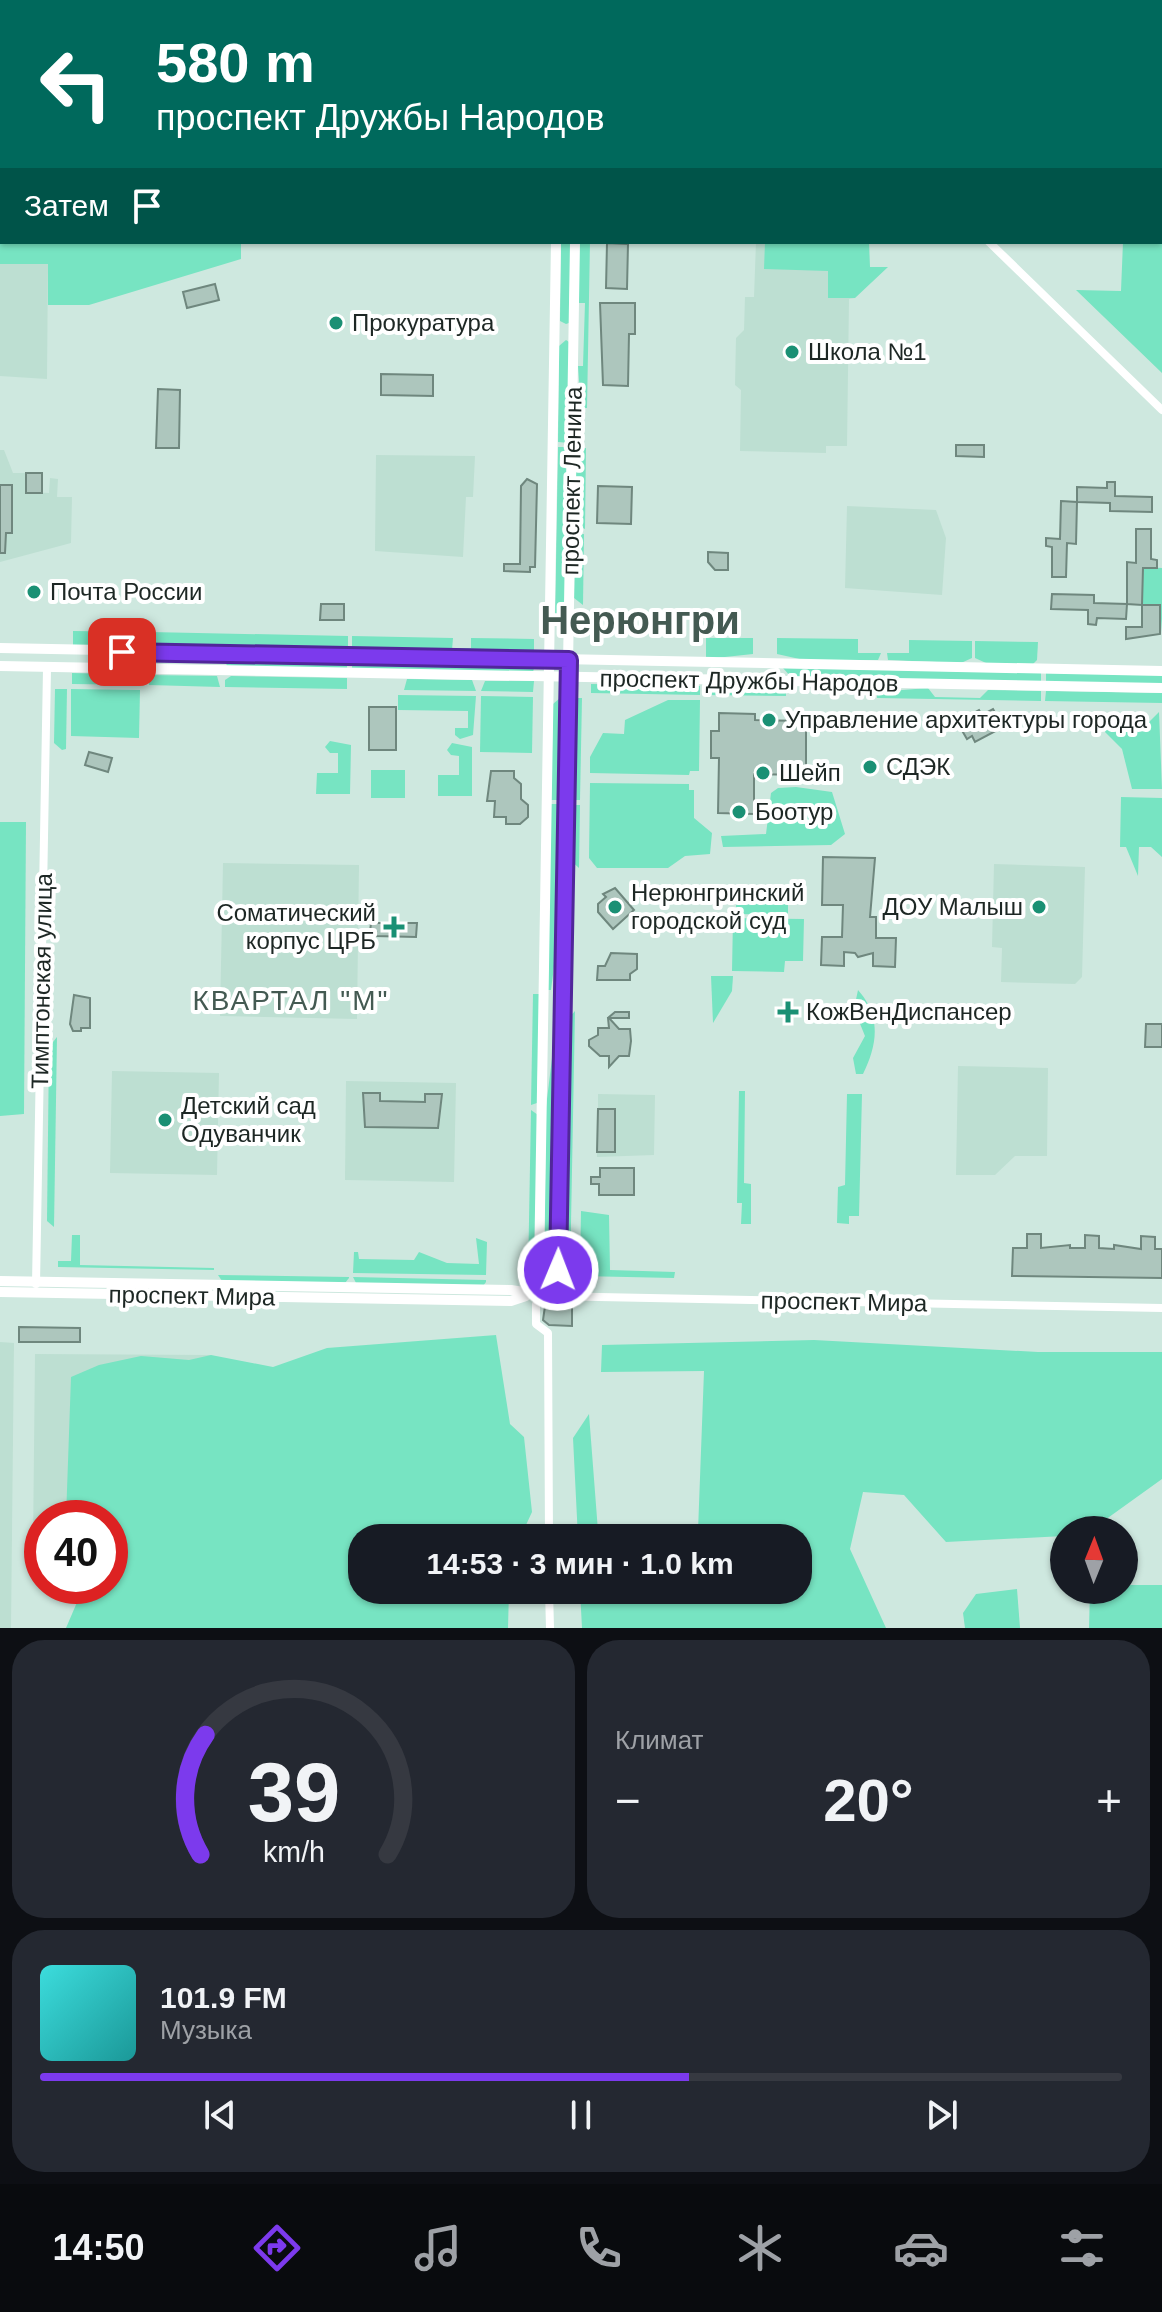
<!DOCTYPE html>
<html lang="ru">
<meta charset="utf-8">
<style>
body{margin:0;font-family:Helvetica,sans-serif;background:#242831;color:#f1f3f6;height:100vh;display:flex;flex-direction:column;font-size:30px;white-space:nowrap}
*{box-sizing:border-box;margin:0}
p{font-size:26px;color:#9ea1a6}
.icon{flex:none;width:44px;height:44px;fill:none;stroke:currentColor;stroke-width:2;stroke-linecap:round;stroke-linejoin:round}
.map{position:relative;height:1628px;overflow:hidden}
.drawer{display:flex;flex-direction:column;gap:12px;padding:12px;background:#0d0f14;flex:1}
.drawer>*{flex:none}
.hud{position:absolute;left:0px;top:0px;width:1162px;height:244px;box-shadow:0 2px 6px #0004;background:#00695c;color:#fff;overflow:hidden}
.needle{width:52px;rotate:1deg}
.fabs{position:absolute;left:1050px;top:1516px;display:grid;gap:16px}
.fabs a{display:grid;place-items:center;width:88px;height:88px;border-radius:50%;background:#171b24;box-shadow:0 2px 6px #0004;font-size:40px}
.speed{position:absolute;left:24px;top:1500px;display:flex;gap:16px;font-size:40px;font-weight:700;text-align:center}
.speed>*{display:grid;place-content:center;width:104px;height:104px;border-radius:50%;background:#171b24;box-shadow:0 2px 6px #0004;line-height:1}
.speed .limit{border:12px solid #d22;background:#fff;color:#111}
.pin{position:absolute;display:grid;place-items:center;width:68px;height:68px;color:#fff;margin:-34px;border-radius:16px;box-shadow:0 4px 12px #0006}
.me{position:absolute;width:88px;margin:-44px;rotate:1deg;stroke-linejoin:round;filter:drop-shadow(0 0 6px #0008)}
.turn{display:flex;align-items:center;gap:28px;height:168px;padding:0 24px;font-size:36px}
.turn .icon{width:104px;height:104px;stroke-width:2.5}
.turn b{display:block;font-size:56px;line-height:68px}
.then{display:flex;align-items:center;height:76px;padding:0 24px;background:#0003;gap:16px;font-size:30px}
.big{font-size:60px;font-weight:600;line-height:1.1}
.drawer .tile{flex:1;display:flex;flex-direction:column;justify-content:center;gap:12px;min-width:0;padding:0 28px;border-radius:32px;background:#242831}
.drawer .dial{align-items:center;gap:0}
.dial svg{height:208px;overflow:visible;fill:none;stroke:#363941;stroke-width:7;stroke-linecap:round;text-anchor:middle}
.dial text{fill:#f1f3f6;stroke:none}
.song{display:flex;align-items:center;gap:24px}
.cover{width:96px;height:96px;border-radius:12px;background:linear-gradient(135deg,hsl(180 70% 55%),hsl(180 70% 35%))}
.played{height:8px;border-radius:4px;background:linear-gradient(90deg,#7c3aed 60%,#363941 60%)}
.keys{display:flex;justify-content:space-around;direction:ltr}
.heat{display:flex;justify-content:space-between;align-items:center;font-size:44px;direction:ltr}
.drawer .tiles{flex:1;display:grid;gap:12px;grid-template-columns:1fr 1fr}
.tile:last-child{grid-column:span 2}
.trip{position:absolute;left:348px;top:1524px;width:464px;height:80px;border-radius:32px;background:#171b24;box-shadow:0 2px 6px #0004;font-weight:600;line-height:80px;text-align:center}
.menu{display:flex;height:128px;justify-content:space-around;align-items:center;background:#090b0e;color:#9ea1a6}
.menu .icon{width:56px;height:56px}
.menu .selected{color:#7c3aed}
.menu b{font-size:36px;color:#f1f3f6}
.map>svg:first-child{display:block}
.built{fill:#bddfd2}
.green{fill:#77e4c2}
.building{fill:#adc6bd;stroke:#6f877e;stroke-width:2}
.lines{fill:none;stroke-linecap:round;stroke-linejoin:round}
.minor{stroke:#fff;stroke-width:8}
.tertiary{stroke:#fff;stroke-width:10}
.route-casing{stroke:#51269a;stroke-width:20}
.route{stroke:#7c3aed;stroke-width:14}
.poi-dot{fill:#1a9074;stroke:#fff;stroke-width:3}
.labels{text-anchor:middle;stroke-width:8;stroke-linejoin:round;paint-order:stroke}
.poi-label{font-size:24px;fill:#1d2724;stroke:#fff;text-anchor:start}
.street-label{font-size:24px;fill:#1d2724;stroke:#fff}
.quarter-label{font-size:28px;letter-spacing:2px;fill:#445a52;stroke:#fff}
.town-label{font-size:40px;font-weight:bold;fill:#445a52;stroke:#fff}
</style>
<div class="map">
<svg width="1162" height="1628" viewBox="0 0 1162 1628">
<rect width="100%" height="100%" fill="#cee8df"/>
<g class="built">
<polygon points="756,242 847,242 855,298 849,299 847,446 826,446 826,453 740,451 741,390 735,385 736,338 744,330 745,297 754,297"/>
<polygon points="0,264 48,264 47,379 0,376"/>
<polygon points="0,450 4,450 13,473 26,473 26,492 49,493 50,478 58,479 57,497 72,497 71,543 0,562"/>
<polygon points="376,455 475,456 473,497 466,497 463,557 375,551"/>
<polygon points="847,506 936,510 946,538 942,595 845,588"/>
<polygon points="223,863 359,865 357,1019 220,1016"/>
<polygon points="994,864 1085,867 1082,977 1075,984 1001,982 1002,948 992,947"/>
<polygon points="958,1066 1048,1068 1047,1156 1015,1156 995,1175 956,1175"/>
<polygon points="112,1071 219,1073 217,1175 110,1173"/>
<polygon points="346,1081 456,1083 454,1182 345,1180"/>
<polygon points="598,1094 655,1095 654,1155 597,1157 597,1152 615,1152 615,1110 598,1109"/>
<polygon points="0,1342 14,1343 11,1628 0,1628"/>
<polygon points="35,1354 211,1355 209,1546 110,1518 42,1518 42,1545 33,1545"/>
</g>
<g class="green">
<polygon points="0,108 2,242 241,242 241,259 89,305 48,305 48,264 0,264"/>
<polygon points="1160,193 1162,193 1162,373 1076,290 1121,291 1123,242 1160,242"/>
<polygon points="561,242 571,242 569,323 566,324 560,321"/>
<polygon points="579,242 590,242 587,408 581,408 578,366 583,366 585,303 578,303"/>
<polygon points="765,242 869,242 870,267 888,267 855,298 828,298 828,271 764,269"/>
<polygon points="566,340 569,342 569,443 558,442 559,346"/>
<polygon points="558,447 568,447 565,623 560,626 555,623"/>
<polygon points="580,448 586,448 585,529 575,525 576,463"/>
<polygon points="584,534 583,605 574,598 575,540 577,535"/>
<polygon points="1143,567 1162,568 1162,632 1160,605 1142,605"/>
<polygon points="73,631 146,632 146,648 73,647"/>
<polygon points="150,632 348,636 348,652 150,648"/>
<polygon points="352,636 453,638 452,650 449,653 352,652"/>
<polygon points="471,638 534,639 534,652 459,652 457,648 471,648"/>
<polygon points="706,638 753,638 753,654 706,659"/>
<polygon points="777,638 858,639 858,653 881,653 878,660 804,660 777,654"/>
<polygon points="909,640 972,641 972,658 961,663 888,660 887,653 909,653"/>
<polygon points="975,641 1038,642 1037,660 1033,664 986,663 975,658"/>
<polygon points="230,658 347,660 347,670 227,667 226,662"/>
<polygon points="352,660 530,663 534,668 533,672 352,670"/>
<polygon points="783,668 1041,673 1041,682 791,677"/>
<polygon points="72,673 145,675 145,685 72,684"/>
<polygon points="1046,673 1162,675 1162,684 1046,682"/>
<polygon points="149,675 217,676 220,687 149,685"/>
<polygon points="231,676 347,678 347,689 225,687 225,680"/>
<polygon points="407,679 472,680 476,691 404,690"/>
<polygon points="485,681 534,681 533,692 481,691"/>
<polygon points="591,684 700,686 700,695 591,693"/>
<polygon points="706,686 786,687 786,696 706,695"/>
<polygon points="928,688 935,697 980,698 988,690 1041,691 1041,701 877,698 877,692"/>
<polygon points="55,689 67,689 66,749 62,750 54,743"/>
<polygon points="71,689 140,690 139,738 71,736"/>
<polygon points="1046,691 1162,693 1162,703 1045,701"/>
<polygon points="398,695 476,696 473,735 460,739 455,735 455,728 468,728 468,711 398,710"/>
<polygon points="481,696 533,697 532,753 480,752"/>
<polygon points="560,698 563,701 562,800 551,800 553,704"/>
<polygon points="572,698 582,698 580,800 570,800"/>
<polygon points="668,700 700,700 699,771 690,771 689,775 590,773 590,757 603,733 624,734 625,720"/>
<polygon points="1159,712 1162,789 1132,789 1122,749 1105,732 1105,724 1147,724"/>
<polygon points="330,741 351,745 350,794 316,794 317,773 338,773 338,753 330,753 325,747"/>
<polygon points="452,743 472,747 472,796 438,796 438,775 459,775 459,756 451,755 447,750"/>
<rect x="371" y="770" width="34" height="28"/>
<polygon points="590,783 689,784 689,790 694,790 694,818 712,833 710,854 685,856 668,868 597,868 589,858"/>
<polygon points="796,787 832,792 845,834 831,845 723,847 721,836 766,834 771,793 778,788"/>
<polygon points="1121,797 1162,798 1162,857 1151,847 1139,847 1138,876 1126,847 1120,847"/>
<polygon points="551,804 562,804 560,920 551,990 548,990"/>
<polygon points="571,805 580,805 579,868 570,860"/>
<polygon points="0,822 26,822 24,1114 0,1116"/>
<polygon points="788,900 788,915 736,914 736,901"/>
<polygon points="733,918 804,919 803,961 785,961 784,972 732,971"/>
<polygon points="711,976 733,976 732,991 713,1023"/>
<path d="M858 990C881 1016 878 1044 863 1074H856L853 1058 865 1036 854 1009Z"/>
<polygon points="533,994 540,994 537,1103 531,1105"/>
<polygon points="575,1011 570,1277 563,1277 567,1020"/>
<polygon points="557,1018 554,1268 547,1271 544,1268 546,1107"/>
<polygon points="57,1037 54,1227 47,1221 49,1047"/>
<polygon points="739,1091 745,1091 744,1183 751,1184 751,1224 741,1224 742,1203 737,1203"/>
<polygon points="847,1094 862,1094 859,1216 849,1216 849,1224 837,1223 838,1187 845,1185"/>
<polygon points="531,1110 538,1115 534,1276 528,1276"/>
<polygon points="581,1211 609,1215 610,1270 675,1272 674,1278 580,1276"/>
<polygon points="72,1235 80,1235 80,1265 214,1268 214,1270 58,1267 58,1261 71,1261"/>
<polygon points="476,1238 487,1242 486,1275 353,1273 354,1252 358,1252 359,1259 414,1260 419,1252 447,1263 479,1264"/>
<polygon points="218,1275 349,1277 349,1278 345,1283 222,1281"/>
<polygon points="353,1277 486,1280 486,1282 483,1286 356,1283"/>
<polygon points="496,1335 510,1424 524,1437 532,1512 520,1538 362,1538 362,1590 509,1590 508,1628 66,1628 84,1586 110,1586 110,1518 66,1518 71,1377 99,1365 141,1356 189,1360 211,1355 273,1367 327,1348"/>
<polygon points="814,1340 1038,1352 1162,1352 1162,1479 1091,1530 1064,1530 1064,1536 946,1542 904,1495 863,1492 850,1549 886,1628 582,1628 580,1590 798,1590 798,1538 578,1538 573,1438 589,1414 598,1531 698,1531 704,1371 601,1372 602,1345"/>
<polygon points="1124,1585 1162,1585 1162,1628 1089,1628 1090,1590 1124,1590"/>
<polygon points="1017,1589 1020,1628 965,1628 963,1613 976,1594"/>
</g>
<g class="building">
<polygon points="607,243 628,244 627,289 606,288"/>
<polygon points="215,284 219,300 187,308 183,292"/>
<polygon points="600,303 635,303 635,334 629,334 628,386 603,385"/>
<polygon points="381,374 433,375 433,396 381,395"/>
<polygon points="158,389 180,390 179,448 156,448"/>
<polygon points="956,445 984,445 984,457 956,456"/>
<rect x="26" y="473" width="16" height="20"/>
<polygon points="527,479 537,484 535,567 530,567 530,572 504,571 504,564 520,564 521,486"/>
<polygon points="1107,482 1115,482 1115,496 1152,497 1152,512 1110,511 1110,503 1077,502 1077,487 1107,488"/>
<polygon points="0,485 12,485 12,533 6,533 5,553 0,553"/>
<polygon points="598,486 632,487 631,524 597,523"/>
<polygon points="1061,501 1077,502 1076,544 1067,543 1066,577 1052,577 1052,547 1046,546 1046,538 1060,539"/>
<polygon points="1136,529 1151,529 1151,559 1157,560 1157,568 1143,568 1142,605 1127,604 1127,562 1136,563"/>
<polygon points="708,552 728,553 728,570 715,570 708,562"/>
<polygon points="1052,594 1094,595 1094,603 1127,604 1126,619 1097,618 1096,625 1088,624 1088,610 1051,609"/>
<polygon points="321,604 344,604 344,620 320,620"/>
<polygon points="1142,605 1160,605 1160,634 1126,639 1126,627 1142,627"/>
<rect x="369" y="707" width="27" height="43"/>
<polygon points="993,709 1003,727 975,742 972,736 967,739 957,722 979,710 982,715"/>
<polygon points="719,713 755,714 755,720 806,721 806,775 754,774 754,814 718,813 719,758 711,758 711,731 719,731"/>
<polygon points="89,752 112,758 108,772 85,765"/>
<polygon points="491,771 514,771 514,778 521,784 521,799 528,805 528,817 520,824 506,824 506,817 494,817 495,801 487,801"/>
<polygon points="823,857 875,858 870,917 876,917 876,938 896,938 895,967 873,966 873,953 858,957 855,953 844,952 844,966 821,965 822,937 842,937 843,905 822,905"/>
<polygon points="615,888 634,910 613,929 598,912 598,904 606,897 603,894"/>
<polygon points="371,923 417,923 416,937 375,936 376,932 370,932"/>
<polygon points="611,953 637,954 637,969 630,974 630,980 597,980 598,966 605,966"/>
<polygon points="74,995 90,998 90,1028 81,1028 81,1031 73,1031 70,1024"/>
<polygon points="615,1012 629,1012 629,1018 609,1018 619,1029 630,1029 631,1041 629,1056 619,1056 609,1067 609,1056 600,1056 589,1046 589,1040 598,1035 598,1028 609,1028 608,1018"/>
<polygon points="1146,1024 1162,1024 1162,1047 1145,1047"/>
<polygon points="363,1093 380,1093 380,1101 425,1102 425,1094 442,1094 438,1128 365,1127"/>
<polygon points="598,1109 615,1109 615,1152 597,1152"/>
<polygon points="600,1168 634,1168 634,1195 599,1195 599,1184 591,1184 591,1177 600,1177"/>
<polygon points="1027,1234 1041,1234 1041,1248 1070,1245 1070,1248 1085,1248 1085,1235 1099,1236 1099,1248 1114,1249 1114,1245 1141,1249 1141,1236 1155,1237 1155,1249 1162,1249 1162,1278 1012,1276 1013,1248 1027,1248"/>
<polygon points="545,1306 572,1307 572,1326 549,1325 543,1320"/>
<polygon points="19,1327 80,1328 80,1342 19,1342"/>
</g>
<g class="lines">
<g class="minor">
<polyline points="60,2 60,0"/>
<polyline points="0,80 2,80"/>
<polyline points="989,242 1162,410"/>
<polyline points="36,1284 47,669"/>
<polyline points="549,1538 548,1333 536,1324 536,1304 548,1296 1162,1308"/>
<polyline points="549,1590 550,1628"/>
</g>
<g class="tertiary">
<polyline points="560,2 560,0"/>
<polyline points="579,2 579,0"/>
<polyline points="0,648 1162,671"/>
<polyline points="0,666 1162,688"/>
<polyline points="548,1279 558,1270 575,242"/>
<polyline points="0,1281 511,1290 548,1296 548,1279 539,1270 556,242"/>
<polyline points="0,1292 511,1301 526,1296"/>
</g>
</g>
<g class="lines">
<g class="route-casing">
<polyline id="route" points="122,652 569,660 558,1270"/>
</g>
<use href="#route" class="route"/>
</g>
<g class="poi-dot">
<circle cx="336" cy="323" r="8"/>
<circle cx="792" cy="352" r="8"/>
<circle cx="34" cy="592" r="8"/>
<circle cx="769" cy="720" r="8"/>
<circle cx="870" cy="767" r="8"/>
<circle cx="763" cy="773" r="8"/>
<circle cx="739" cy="812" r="8"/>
<circle cx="615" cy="907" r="8"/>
<circle cx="1039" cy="907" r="8"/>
<path d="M390 915h8v8h8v8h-8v8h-8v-8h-8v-8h8z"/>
<path d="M784 1000h8v8h8v8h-8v8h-8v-8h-8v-8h8z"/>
<circle cx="165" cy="1120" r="8"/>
</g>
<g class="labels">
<g class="poi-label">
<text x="352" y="331">Прокуратура</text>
<text x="808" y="360">Школа №1</text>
<text x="50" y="600">Почта России</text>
<text x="785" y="728">Управление архитектуры города</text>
<text x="886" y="775">СДЭК</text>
<text x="779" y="781">Шейп</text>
<text x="755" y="820">Боотур</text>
<text x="631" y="901">Нерюнгринский<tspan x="631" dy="28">городской суд</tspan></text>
<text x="1023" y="915" text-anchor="end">ДОУ Малыш</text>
<text x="376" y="921" text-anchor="end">Соматический<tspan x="376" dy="28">корпус ЦРБ</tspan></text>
<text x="806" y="1020">КожВенДиспансер</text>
<text x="181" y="1114">Детский сад<tspan x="181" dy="28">Одуванчик</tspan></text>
</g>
<g class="street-label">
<text transform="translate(572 481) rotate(-89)" y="8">проспект Ленина</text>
<text transform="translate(749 681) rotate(1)" y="8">проспект Дружбы Народов</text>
<text transform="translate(42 981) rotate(-89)" y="8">Тимптонская улица</text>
<text transform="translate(192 1296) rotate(1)" y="8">проспект Мира</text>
<text transform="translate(844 1302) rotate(1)" y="8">проспект Мира</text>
</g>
<g class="quarter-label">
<text x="291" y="1010">КВАРТАЛ "М"</text>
</g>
<g class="town-label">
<text x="640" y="634">Нерюнгри</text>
</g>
</g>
</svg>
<div class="fabs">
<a><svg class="needle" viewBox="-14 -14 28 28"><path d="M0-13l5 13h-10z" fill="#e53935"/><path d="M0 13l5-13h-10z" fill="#9ea1a6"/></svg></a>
</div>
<div class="speed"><div class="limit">40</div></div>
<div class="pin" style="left:122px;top:652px;background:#d93025"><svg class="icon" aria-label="arrive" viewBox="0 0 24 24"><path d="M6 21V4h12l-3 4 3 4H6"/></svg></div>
<svg class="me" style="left:558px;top:1270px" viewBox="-20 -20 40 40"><circle r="17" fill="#7c3aed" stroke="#fff" stroke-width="3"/><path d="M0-11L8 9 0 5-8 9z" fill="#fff"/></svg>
<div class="trip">14:53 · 3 мин · 1.0 km</div>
<div class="hud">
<div class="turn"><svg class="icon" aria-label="left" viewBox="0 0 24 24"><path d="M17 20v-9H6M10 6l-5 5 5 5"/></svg><div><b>580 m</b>проспект Дружбы Народов</div></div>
<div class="then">Затем<svg class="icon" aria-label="arrive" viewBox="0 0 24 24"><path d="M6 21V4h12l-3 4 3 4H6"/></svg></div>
</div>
</div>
<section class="drawer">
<div class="tiles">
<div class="tile dial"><svg viewBox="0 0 100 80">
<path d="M14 69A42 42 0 1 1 86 69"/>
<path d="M14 69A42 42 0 0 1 16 23" stroke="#7c3aed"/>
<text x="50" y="56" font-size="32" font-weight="700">39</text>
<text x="50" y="72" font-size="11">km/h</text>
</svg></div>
<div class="tile"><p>Климат</p>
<div class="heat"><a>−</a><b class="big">20°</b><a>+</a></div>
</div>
<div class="tile">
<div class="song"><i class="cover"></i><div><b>101.9 FM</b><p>Музыка</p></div></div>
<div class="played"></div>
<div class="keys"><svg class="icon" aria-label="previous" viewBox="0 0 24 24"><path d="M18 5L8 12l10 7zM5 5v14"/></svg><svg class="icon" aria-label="pause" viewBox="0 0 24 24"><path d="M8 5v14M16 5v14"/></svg><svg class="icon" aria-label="next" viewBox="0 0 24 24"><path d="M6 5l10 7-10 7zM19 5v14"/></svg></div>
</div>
</div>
</section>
<nav class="menu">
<b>14:50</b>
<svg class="icon selected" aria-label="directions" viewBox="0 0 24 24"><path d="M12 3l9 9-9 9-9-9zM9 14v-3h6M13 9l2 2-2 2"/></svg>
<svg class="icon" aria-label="music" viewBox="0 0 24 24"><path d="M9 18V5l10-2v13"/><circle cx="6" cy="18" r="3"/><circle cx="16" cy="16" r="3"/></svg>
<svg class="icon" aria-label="phone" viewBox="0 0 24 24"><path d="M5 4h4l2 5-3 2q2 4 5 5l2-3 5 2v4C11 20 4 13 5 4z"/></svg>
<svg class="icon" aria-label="climate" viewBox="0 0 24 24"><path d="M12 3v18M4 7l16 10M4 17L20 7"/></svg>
<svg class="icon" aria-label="car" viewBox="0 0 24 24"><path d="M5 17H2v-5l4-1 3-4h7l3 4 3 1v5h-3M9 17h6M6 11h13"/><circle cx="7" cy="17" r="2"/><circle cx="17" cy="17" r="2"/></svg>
<svg class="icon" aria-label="filters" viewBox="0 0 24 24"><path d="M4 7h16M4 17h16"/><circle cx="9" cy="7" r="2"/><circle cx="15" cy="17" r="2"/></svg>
</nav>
